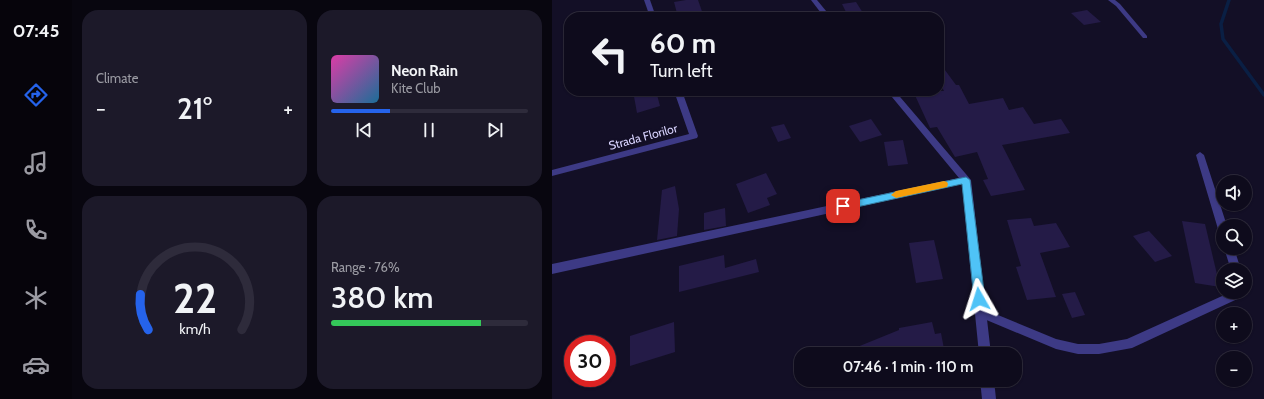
<!DOCTYPE html>
<meta charset="utf-8">
<style>
body{margin:0;font-family:Cabin,sans-serif;background:#1c1929;color:#f1f3f6;height:100vh;display:flex;flex-direction:column;font-size:15px;white-space:nowrap}
*{box-sizing:border-box;margin:0}
p{font-size:13px;color:#9b9ba3}
.icon{flex:none;width:22px;height:22px;fill:none;stroke:currentColor;stroke-width:2;stroke-linecap:round;stroke-linejoin:round}
.map{position:relative;flex:1;overflow:hidden}
.sheet{display:flex;flex-direction:column;gap:10px;padding:10px;background:#08060f;width:480px}
.sheet>*{flex:none}
.banner{position:absolute;left:12px;top:12px;width:380px;height:84px;border-radius:16px;box-shadow:0 1px 3px #0004,0 0 0 1px #2e2b3b;background:#0e0b1c;color:#f1f3f6;overflow:hidden}
.controls{position:absolute;left:664px;top:175px;display:grid;gap:8px}
.controls a{display:grid;place-items:center;width:36px;height:36px;border-radius:50%;background:#0e0b1c;box-shadow:0 1px 3px #0004,0 0 0 1px #2e2b3b;font-size:20px}
.speed{position:absolute;left:12px;top:335px;display:flex;gap:8px;font-size:20px;font-weight:700;text-align:center}
.speed>*{display:grid;place-content:center;width:52px;height:52px;border-radius:50%;background:#0e0b1c;box-shadow:0 1px 3px #0004,0 0 0 1px #2e2b3b;line-height:1}
.speed .limit{border:6px solid #d22;background:#fff;color:#111}
.pin{position:absolute;display:grid;place-items:center;width:34px;height:34px;color:#fff;margin:-17px;border-radius:8px;box-shadow:0 2px 6px #0006}
.me{position:absolute;width:44px;margin:-22px;rotate:354deg;stroke-linejoin:round;filter:drop-shadow(0 0 3px #0008)}
.turn{display:flex;align-items:center;gap:14px;height:84px;padding:0 20px;font-size:18px}
.turn .icon{width:52px;height:52px;stroke-width:2.5}
.turn b{display:block;font-size:28px;line-height:34px}
.big{font-size:30px;font-weight:600;line-height:1.1}
.sheet .widget{flex:1;display:flex;flex-direction:column;justify-content:center;gap:6px;min-width:0;padding:0 14px;border-radius:16px;background:#1c1929}
.sheet .dial{align-items:center;gap:0}
.dial svg{height:104px;overflow:visible;fill:none;stroke:#2e2b3b;stroke-width:7;stroke-linecap:round;text-anchor:middle}
.dial text{fill:#f1f3f6;stroke:none}
.song{display:flex;align-items:center;gap:12px}
.cover{width:48px;height:48px;border-radius:6px;background:linear-gradient(135deg,hsl(320 70% 55%),hsl(200 70% 35%))}
.played{height:4px;border-radius:2px;background:linear-gradient(90deg,#2563eb 30%,#2e2b3b 30%)}
.keys{display:flex;justify-content:space-around;direction:ltr}
.heat{display:flex;justify-content:space-between;align-items:center;font-size:22px;direction:ltr}
.charge{height:6px;border-radius:3px;background:linear-gradient(90deg,#34c759 76%,#2e2b3b 0)}
.sheet .tiles{flex:1;display:grid;gap:10px;grid-template-columns:repeat(2,1fr)}
.trip{position:absolute;left:242px;top:347px;width:228px;height:40px;border-radius:16px;background:#0e0b1c;box-shadow:0 1px 3px #0004,0 0 0 1px #2e2b3b;font-weight:600;line-height:40px;text-align:center}
main{display:flex;flex:1;min-height:0}
.tab-bar{display:flex;flex-direction:column;width:72px;justify-content:space-around;align-items:center;background:#06040b;color:#9b9ba3}
.tab-bar .icon{width:28px;height:28px}
.tab-bar .active{color:#2563eb}
.tab-bar b{font-size:18px;color:#f1f3f6}
.map>svg:first-child{display:block}
.lines{fill:none;stroke-linecap:round;stroke-linejoin:round}
.stream{stroke:#0a1f44;stroke-width:3.5}
.building{fill:#241b47}
.lane{fill:#3d3a85;fill-rule:evenodd}
.street{fill:#3d3a85;fill-rule:evenodd}
.route{fill:#4fc3f7;stroke:#337fa1}
.slow{fill:#f59e0b}
.labels{text-anchor:middle;stroke-width:4;stroke-linejoin:round;paint-order:stroke}
.street-label{font-size:12px;fill:#d9d4ff;stroke:#130f26}
</style>
<main>
<nav class="tab-bar">
<b>07:45</b>
<svg class="icon active" aria-label="directions" viewBox="0 0 24 24"><path d="M12 3l9 9-9 9-9-9zM9 14v-3h6M13 9l2 2-2 2"/></svg>
<svg class="icon" aria-label="music" viewBox="0 0 24 24"><path d="M9 18V5l10-2v13"/><circle cx="6" cy="18" r="3"/><circle cx="16" cy="16" r="3"/></svg>
<svg class="icon" aria-label="phone" viewBox="0 0 24 24"><path d="M5 4h4l2 5-3 2q2 4 5 5l2-3 5 2v4C11 20 4 13 5 4z"/></svg>
<svg class="icon" aria-label="climate" viewBox="0 0 24 24"><path d="M12 3v18M4 7l16 10M4 17L20 7"/></svg>
<svg class="icon" aria-label="car" viewBox="0 0 24 24"><path d="M5 17H2v-5l4-1 3-4h7l3 4 3 1v5h-3M9 17h6M6 11h13"/><circle cx="7" cy="17" r="2"/><circle cx="17" cy="17" r="2"/></svg>
</nav>
<section class="sheet">
<div class="tiles">
<div class="widget"><p>Climate</p>
<div class="heat"><a>−</a><b class="big">21°</b><a>+</a></div>
</div>
<div class="widget">
<div class="song"><i class="cover"></i><div><b>Neon Rain</b><p>Kite Club</p></div></div>
<div class="played"></div>
<div class="keys"><svg class="icon" aria-label="previous" viewBox="0 0 24 24"><path d="M18 5L8 12l10 7zM5 5v14"/></svg><svg class="icon" aria-label="pause" viewBox="0 0 24 24"><path d="M8 5v14M16 5v14"/></svg><svg class="icon" aria-label="next" viewBox="0 0 24 24"><path d="M6 5l10 7-10 7zM19 5v14"/></svg></div>
</div>
<div class="widget dial"><svg viewBox="0 0 100 80">
<path d="M14 69A42 42 0 1 1 86 69"/>
<path d="M14 69A42 42 0 0 1 8 42" stroke="#2563eb"/>
<text x="50" y="56" font-size="32" font-weight="700">22</text>
<text x="50" y="72" font-size="11">km/h</text>
</svg></div>
<div class="widget"><p>Range · 76%</p><b class="big">380 km</b><div class="charge"></div></div>
</div>
</section>
<div class="map">
<svg width="712" height="399" viewBox="0 0 712 399">
<rect width="100%" height="100%" fill="#130f26"/>
<g class="lines">
<polyline class="stream" points="677,0 669,24 671,39 712,95"/>
</g>
<g class="building">
<polygon points="134,0 146,0 152,17 126,17 122,2"/>
<polygon points="304,2 311,13 296,16 290,4"/>
<polygon points="535,10 549,22 532,25 519,13"/>
<polygon points="387,62 404,85 407,85 417,104 451,98 457,110 471,107 482,124 509,119 518,133 450,145 473,190 439,196 431,180 436,179 425,152 403,157 385,127 378,128 361,91 392,91 387,81"/>
<polygon points="81,91 104,91 108,106 85,113"/>
<polygon points="319,119 330,135 308,142 297,126"/>
<polygon points="232,124 239,138 226,142 219,127"/>
<polygon points="351,140 356,164 336,166 332,142"/>
<polygon points="214,173 225,194 215,198 218,205 196,213 184,184"/>
<polygon points="123,186 127,209 125,236 105,240 110,190"/>
<polygon points="173,208 174,226 152,230 152,213"/>
<polygon points="479,218 482,226 504,223 518,247 488,253 504,297 475,300 464,267 469,266 455,220"/>
<polygon points="630,221 653,224 668,287 643,283"/>
<polygon points="597,231 620,256 603,262 581,236"/>
<polygon points="382,240 391,279 364,283 357,243"/>
<polygon points="172,255 173,268 204,259 207,272 127,292 127,266"/>
<polygon points="523,292 533,315 520,318 510,294"/>
<polygon points="122,322 123,352 78,366 78,336"/>
<polygon points="380,322 383,334 389,333 392,349 386,350 388,354 288,354 347,330 347,328"/>
</g>
<g class="lines">
<g class="lane">
<polygon points="556,0 563,0 568,4 595,36 595,38 591,38 564,6"/>
<polygon points="648,152 652,155 675,226 671,226 671,233 668,232 666,229 644,155"/>
<polygon points="672,248 682,248 689,270 679,270"/>
<polygon points="693,288 695,292 694,295 580,348 547,354 526,354 504,349 425,316 424,313 425,310 429,308 504,339 526,344 547,344 575,339 679,292 693,292"/>
</g>
<g class="street">
<polygon points="92,0 98,0 104,17 98,17"/>
<polygon points="259,0 265,0 279,17 272,17"/>
<polygon points="122,91 130,91 146,136 145,138 0,176 0,170 137,134"/>
<polygon points="335,91 343,91 419,180 439,354 427,354 410,184 0,274 0,264 407,178"/>
<polygon points="428,380 442,380 444,399 430,399"/>
</g>
</g>
<polygon class="route" points="414,177 418,180 433,299 431,302 427,303 424,302 422,299 410,184 291,210 287,206 291,203"/>
<polygon class="slow" points="392,181 395,182 396,184 395,187 344,198 339,195 344,191"/>
<g class="labels">
<g class="street-label">
<text transform="translate(91 137) rotate(-15)" y="4">Strada Florilor</text>
</g>
</g>
</svg>
<div class="controls">
<a><svg class="icon" aria-label="sound" viewBox="0 0 24 24"><path d="M4 9h4l5-4v14l-5-4H4zM17 9q2 3 0 6"/></svg></a>
<a><svg class="icon" aria-label="search" viewBox="0 0 24 24"><circle cx="10" cy="10" r="6"/><path d="M15 15l6 6"/></svg></a>
<a><svg class="icon" aria-label="layers" viewBox="0 0 24 24"><path d="M12 4l9 5-9 5-9-5zM3 14l9 5 9-5"/></svg></a>
<a>+</a>
<a>−</a>
</div>
<div class="speed"><div class="limit">30</div></div>
<div class="pin" style="left:291px;top:206px;background:#d93025"><svg class="icon" aria-label="arrive" viewBox="0 0 24 24"><path d="M6 21V4h12l-3 4 3 4H6"/></svg></div>
<svg class="me" style="left:427px;top:299px" viewBox="-20 -20 40 40"><path d="M0-17L14 15 0 8-14 15z" fill="#4fc3f7" stroke="#fff" stroke-width="4"/></svg>
<div class="trip">07:46 · 1 min · 110 m</div>
<div class="banner">
<div class="turn"><svg class="icon" aria-label="left" viewBox="0 0 24 24"><path d="M17 20v-9H6M10 6l-5 5 5 5"/></svg><div><b>60 m</b>Turn left</div></div>
</div>
</div>
</main>
